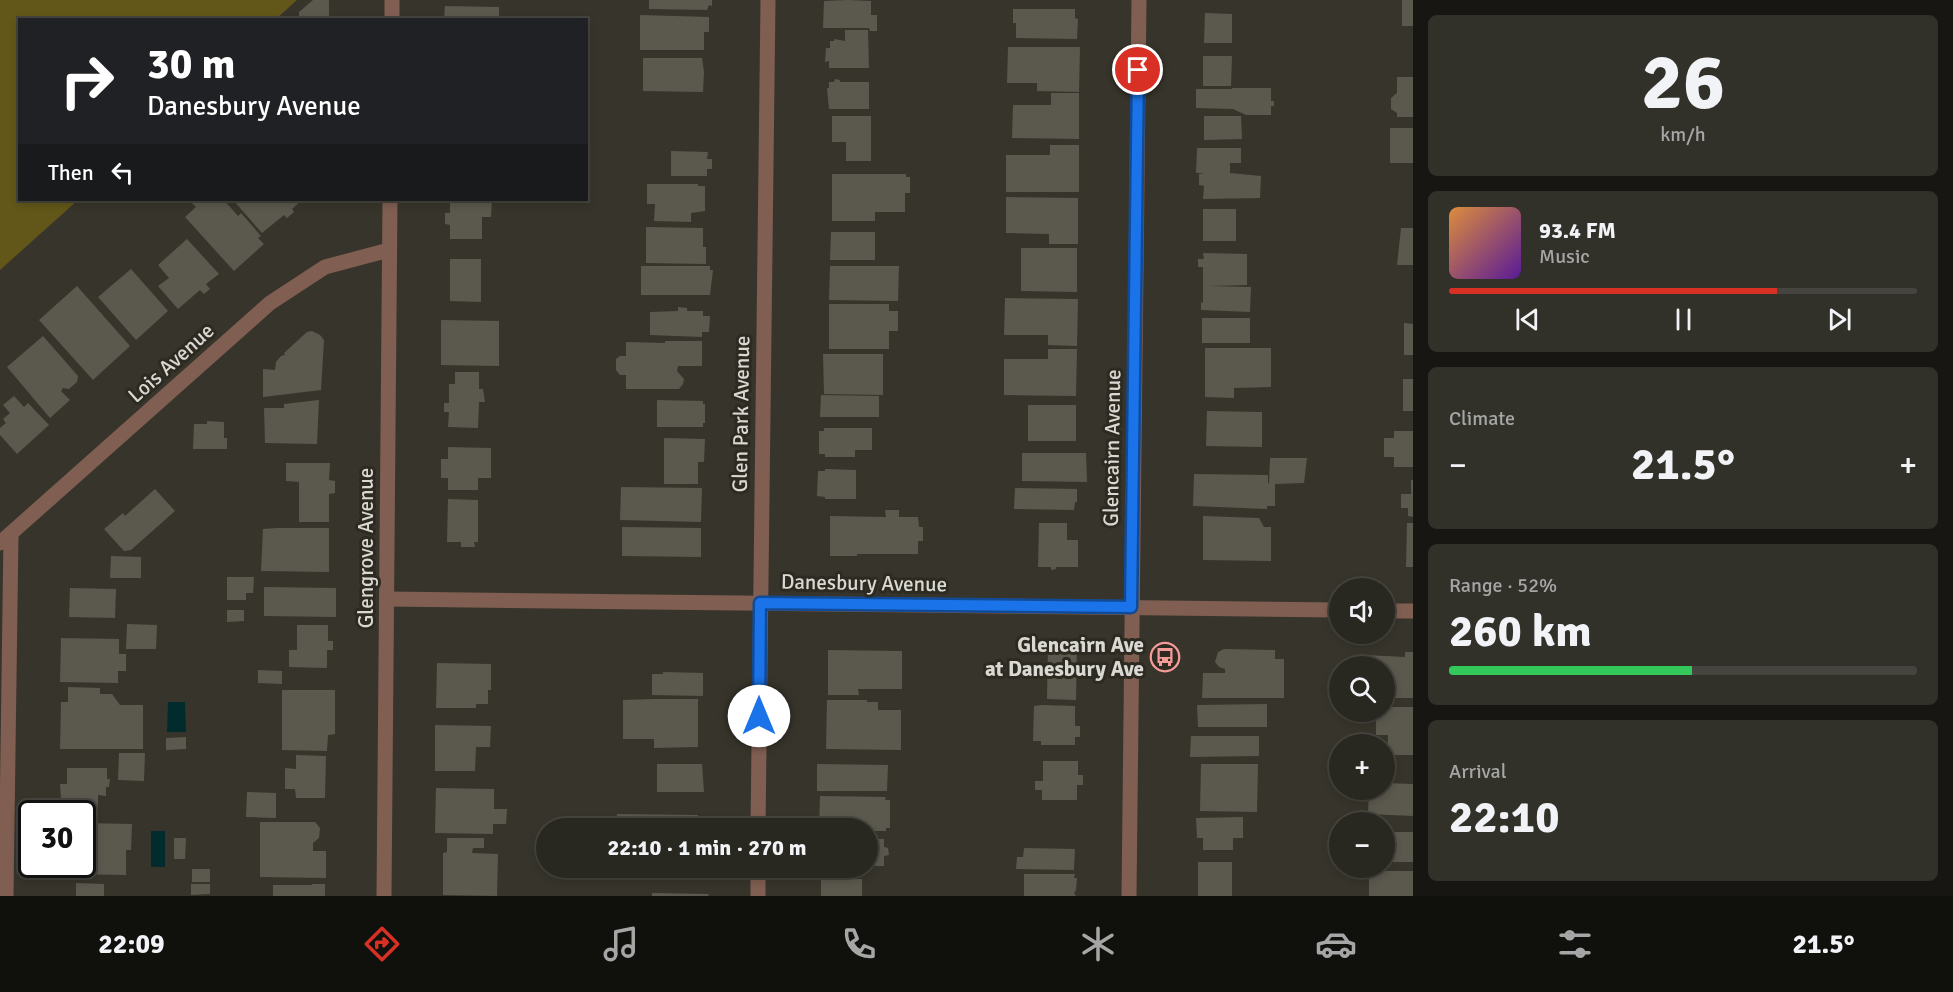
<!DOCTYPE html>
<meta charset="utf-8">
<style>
body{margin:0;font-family:Signika,sans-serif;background:#313029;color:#f1f3f6;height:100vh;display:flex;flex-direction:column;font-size:22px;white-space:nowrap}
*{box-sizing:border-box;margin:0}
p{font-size:20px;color:#a5a6a5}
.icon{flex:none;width:33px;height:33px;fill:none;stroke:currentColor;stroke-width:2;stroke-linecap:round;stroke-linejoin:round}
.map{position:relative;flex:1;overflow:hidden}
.sheet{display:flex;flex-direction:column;gap:15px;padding:15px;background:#171612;width:540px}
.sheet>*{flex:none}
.hud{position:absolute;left:18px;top:18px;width:570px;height:183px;border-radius:0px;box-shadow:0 3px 9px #0003,0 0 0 2px #45443e;background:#202124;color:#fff;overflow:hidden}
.buttons{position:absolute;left:1329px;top:578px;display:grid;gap:12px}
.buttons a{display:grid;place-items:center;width:66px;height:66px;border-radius:50%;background:#292820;box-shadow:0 3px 9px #0003,0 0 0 2px #45443e;font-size:30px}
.speed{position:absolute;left:18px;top:800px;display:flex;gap:12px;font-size:30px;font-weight:700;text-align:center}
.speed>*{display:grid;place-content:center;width:78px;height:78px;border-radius:50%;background:#292820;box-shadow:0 3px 9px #0003,0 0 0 2px #45443e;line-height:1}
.speed .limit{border:3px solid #111;border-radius:9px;background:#fff;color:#111}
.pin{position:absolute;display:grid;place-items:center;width:51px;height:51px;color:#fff;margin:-26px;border:3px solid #fff;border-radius:50%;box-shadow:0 2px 6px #0007}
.me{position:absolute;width:66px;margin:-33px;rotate:0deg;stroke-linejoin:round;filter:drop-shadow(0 0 4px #0008)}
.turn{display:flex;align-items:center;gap:21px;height:126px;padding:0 30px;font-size:27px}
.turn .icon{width:78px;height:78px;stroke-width:2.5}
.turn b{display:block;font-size:42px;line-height:51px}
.then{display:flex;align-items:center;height:57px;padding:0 30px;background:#0003;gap:12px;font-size:22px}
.big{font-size:45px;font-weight:700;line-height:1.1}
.sheet .widget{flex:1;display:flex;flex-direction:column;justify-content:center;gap:9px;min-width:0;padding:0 21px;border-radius:9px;background:#313029}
.sheet .dial{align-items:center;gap:0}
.dial b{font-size:78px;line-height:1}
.song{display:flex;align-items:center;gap:18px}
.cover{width:72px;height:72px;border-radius:9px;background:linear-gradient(135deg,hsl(30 70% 55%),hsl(270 70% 35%))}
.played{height:6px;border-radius:3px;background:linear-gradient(90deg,#d93025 70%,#45443e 70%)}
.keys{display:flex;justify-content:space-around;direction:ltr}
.heat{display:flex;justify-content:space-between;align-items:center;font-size:33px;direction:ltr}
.charge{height:9px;border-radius:4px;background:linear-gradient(90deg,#34c759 52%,#45443e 0)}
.trip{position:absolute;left:536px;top:818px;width:342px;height:60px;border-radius:30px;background:#292820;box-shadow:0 3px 9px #0003,0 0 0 2px #45443e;font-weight:700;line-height:60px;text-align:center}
.tabs{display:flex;height:96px;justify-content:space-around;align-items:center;background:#10100d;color:#a5a6a5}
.tabs .icon{width:42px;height:42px}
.tabs .on{color:#d93025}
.tabs b{font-size:27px;color:#f1f3f6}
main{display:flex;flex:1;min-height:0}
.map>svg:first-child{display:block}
.green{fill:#625718}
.water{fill:#022b2d}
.building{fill:#5b594e}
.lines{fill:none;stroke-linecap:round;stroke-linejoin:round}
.minor{stroke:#805e52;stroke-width:15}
.route-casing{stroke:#114b97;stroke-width:15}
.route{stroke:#1a73e8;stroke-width:10}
.labels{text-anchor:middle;stroke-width:6;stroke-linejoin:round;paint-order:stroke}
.street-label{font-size:21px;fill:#d9d8d2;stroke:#2d2b21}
.poi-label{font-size:21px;font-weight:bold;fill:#d9d8d2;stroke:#2d2b21;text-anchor:end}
</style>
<main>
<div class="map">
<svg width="1413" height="896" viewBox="0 0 1413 896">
<rect width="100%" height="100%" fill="#37352b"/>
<polygon class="green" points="0,0 297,0 276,19 20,20 20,200 78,200 0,270"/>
<g class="water">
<polygon points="168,702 185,702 186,732 167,732"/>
<rect x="151" y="831" width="14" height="36"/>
</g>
<g class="building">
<polygon points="313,0 329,0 329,20 299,20 299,12"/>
<polygon points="649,0 712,0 712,6 709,5 707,10 649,9"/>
<polygon points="848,0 871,1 871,15 877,15 877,31 870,31 869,28 823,28 824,1"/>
<rect x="1402" y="0" width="11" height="26"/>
<polygon points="445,6 499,7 499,20 444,20"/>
<polygon points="1013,9 1075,9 1075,18 1078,19 1077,39 1016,38 1016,23 1013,23"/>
<polygon points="1205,13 1232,14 1232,43 1204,43"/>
<polygon points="640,15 709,17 709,32 704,32 704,50 640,50"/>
<polygon points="845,30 868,30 869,68 829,68 829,61 825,62 826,48 830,48 830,41 834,41 834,39 845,41"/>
<polygon points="1008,47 1080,47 1079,92 1037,91 1037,83 1007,83"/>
<polygon points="1203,56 1232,56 1231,86 1203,86"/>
<polygon points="643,58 702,58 704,72 703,92 643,91"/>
<polygon points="1397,77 1413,77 1413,117 1397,117 1397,113 1391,109 1391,98 1397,93"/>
<polygon points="835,79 840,80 840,82 869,82 869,109 829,109 827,88 829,88 829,82 834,82"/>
<polygon points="1232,88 1271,88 1271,101 1274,101 1274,106 1271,106 1271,115 1246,115 1233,109 1196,108 1196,89 1232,89"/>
<polygon points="1051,93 1079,93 1079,139 1012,138 1013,105 1051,105"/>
<polygon points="832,116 871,116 871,161 846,161 846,142 832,142"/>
<polygon points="1204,116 1241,116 1242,139 1204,140"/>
<rect x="1390" y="128" width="23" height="35"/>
<polygon points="1050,145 1079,145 1079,192 1006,192 1006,155 1050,155"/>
<polygon points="1197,148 1241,148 1241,163 1230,163 1230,173 1261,176 1260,198 1203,199 1204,186 1199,185 1199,174 1204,173 1196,173"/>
<polygon points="671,151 708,152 707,159 712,159 712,169 707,169 707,176 671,176"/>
<polygon points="832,174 906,174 906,177 910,177 910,193 905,193 905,212 875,212 875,221 832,221"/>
<polygon points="647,184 698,184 698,186 705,186 705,211 691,213 691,222 654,221 655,204 647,204"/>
<polygon points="1006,197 1078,198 1078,244 1049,244 1049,234 1006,233"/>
<polygon points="189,200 224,200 238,216 241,213 261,236 258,238 264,244 234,271 185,217 196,207"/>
<polygon points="233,200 302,200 292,209 294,212 287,218 284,215 262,233"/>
<polygon points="450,200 492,200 491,217 482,217 482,239 450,239 450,225 445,224 445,213 450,213"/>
<rect x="1203" y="209" width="33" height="32"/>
<polygon points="646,227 703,228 703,247 706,247 706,264 646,263"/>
<polygon points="1401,228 1413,228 1413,265 1397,265"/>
<polygon points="831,232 875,232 875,260 830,260"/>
<polygon points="187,239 219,274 206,284 210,289 204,294 200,290 178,309 158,286 169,278 158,265"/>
<polygon points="1021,248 1077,248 1077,292 1021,291"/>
<polygon points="1203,253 1247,254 1247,285 1209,286 1251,287 1250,312 1201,310 1201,302 1203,303 1203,267 1198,267 1198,259 1204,259"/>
<polygon points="450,259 481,259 481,302 450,301"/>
<polygon points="641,266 710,266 710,270 713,270 710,295 641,295"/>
<polygon points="830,266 899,266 898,301 829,300"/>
<polygon points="131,269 168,311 136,340 98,297"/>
<polygon points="77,286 130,346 93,380 39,320"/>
<polygon points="1005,298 1078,299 1077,346 1048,345 1048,335 1004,335"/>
<polygon points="829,304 889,304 889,311 898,311 898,331 889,331 889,349 829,349"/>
<polygon points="678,307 687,308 687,311 703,311 703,316 710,316 709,332 702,332 702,337 650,335 650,312 678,311"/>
<rect x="1202" y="318" width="48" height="25"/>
<polygon points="441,320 499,321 499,366 441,365"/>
<polygon points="1404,323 1413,324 1413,355 1404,355"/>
<polygon points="312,331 320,335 324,340 321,390 263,397 263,369 275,370 276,362 281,356 285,355 284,353 307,332"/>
<polygon points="43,336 78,376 77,382 69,389 63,388 61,391 70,400 50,418 7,367"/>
<polygon points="665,341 702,341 702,366 678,366 677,371 684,379 683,384 679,389 626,389 626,375 620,375 616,370 616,359 620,356 626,356 626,342 665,343"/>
<polygon points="1205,348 1271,348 1271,387 1234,388 1234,398 1205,397"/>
<polygon points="1048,349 1077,349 1076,396 1004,395 1004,359 1048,359"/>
<polygon points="823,354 883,354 883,395 824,394"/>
<polygon points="455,372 479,372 479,389 483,389 485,402 479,402 478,428 448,427 449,412 444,412 444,403 449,403 449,384 455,384"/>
<rect x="1403" y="379" width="10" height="32"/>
<polygon points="821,395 879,396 879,417 820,417"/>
<polygon points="14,396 24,407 28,403 49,425 17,454 0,435 0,428 6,423 3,419 10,413 3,405"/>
<polygon points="319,400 317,444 265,443 264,408 284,408 284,404"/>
<polygon points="657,400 703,401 703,404 705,404 705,423 703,423 703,427 657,427"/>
<rect x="1028" y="405" width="48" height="36"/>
<polygon points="1207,411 1262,412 1262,447 1206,446"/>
<polygon points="207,421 224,422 224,438 227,438 227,449 193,449 194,424 207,424"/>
<polygon points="824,428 872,428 872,450 855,450 855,457 825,457 825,454 819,454 819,431 824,431"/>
<polygon points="1394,431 1413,431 1413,467 1394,467 1394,457 1384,457 1384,438 1394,438"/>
<polygon points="664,438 705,439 704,462 698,462 698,484 664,484"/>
<polygon points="448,447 491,448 491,478 478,478 478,490 448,490 448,478 441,478 441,459 448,459"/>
<polygon points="1022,453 1086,453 1087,482 1022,481"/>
<polygon points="1270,458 1307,458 1304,483 1275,484 1275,506 1267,506 1267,509 1193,506 1194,474 1268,475 1268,484 1269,483"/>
<polygon points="286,463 330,463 329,480 335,481 335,493 329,494 329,522 299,522 299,482 286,481"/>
<polygon points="825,469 856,470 856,499 825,499 825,497 817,496 818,471 825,471"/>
<polygon points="1411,480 1413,480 1413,517 1408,516 1408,508 1401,508 1401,494 1411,494"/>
<polygon points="621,487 702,488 701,522 620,520"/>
<polygon points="1015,488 1077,489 1077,502 1075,502 1074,510 1014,509"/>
<polygon points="155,489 175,511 131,550 124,551 104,529 123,513 125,516"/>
<polygon points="448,499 478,500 478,542 474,542 475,547 461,547 461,542 447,542"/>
<polygon points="885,510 899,510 899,517 918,517 919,527 923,527 923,541 918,541 918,554 857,554 857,556 830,556 830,516 886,517"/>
<polygon points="1203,516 1259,518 1264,527 1271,527 1271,561 1203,560"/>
<polygon points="1039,523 1067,523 1067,540 1078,540 1078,567 1056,567 1056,569 1051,570 1051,567 1038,567"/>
<polygon points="1407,523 1413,523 1413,567 1406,567"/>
<polygon points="622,527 701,528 701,557 622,556"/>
<polygon points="277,528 329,528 329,572 261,571 263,529"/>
<polygon points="111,556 141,557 141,578 110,578"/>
<polygon points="227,577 254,577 253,593 246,593 246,600 227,600"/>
<polygon points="264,587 336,588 336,617 264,616"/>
<polygon points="70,588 116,589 115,618 69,617"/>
<polygon points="227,610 244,610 244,621 227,622"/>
<polygon points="127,624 157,625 156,649 126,649"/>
<polygon points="297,625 328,625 328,641 333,641 333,650 327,650 327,668 289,667 289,650 297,650"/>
<polygon points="61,638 119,639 119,654 126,654 126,671 118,671 118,683 60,682"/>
<polygon points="1048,642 1077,642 1076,700 1047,699"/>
<polygon points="1224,649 1275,650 1275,659 1284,659 1284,698 1202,698 1203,673 1225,673 1225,669 1219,667 1215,662 1218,652"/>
<polygon points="828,650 902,651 902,689 858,689 859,695 828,695"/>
<polygon points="1405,652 1413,652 1413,698 1395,698 1396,684 1389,684 1389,697 1384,697 1384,666 1365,666 1365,655 1405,657"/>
<polygon points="437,663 491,664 491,690 488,690 488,704 476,704 476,708 436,708"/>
<polygon points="258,670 282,671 282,684 258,683"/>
<polygon points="663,672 703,673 703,696 652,695 652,674 663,674"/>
<polygon points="68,687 100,688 100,694 112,694 120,705 143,705 143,749 60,749 61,702 68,702"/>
<polygon points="282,690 335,690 335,734 328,735 327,751 282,750"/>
<polygon points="654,699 698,699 698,747 654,748 654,739 623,739 623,700"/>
<polygon points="827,700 867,700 867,702 878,702 878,710 901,710 901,750 826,749"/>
<polygon points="1267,704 1267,727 1198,727 1197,705"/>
<polygon points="1041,705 1075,706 1075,726 1080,726 1080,737 1075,737 1075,745 1041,745 1041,741 1033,741 1034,706"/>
<polygon points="1387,707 1413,707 1413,755 1387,755 1388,735 1376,735 1376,711 1387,710"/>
<polygon points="435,725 491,726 490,747 476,747 475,771 435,771"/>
<polygon points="1191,736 1259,736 1259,756 1190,757"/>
<polygon points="186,737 186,749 166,750 166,738"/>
<polygon points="119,753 145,753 144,781 118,780"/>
<polygon points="296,755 326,756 325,798 296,798 295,789 285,789 285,768 296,769"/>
<polygon points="1043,761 1078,761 1078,775 1083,775 1083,785 1077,785 1077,800 1042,800 1042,790 1035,790 1035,781 1043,781"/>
<polygon points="657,764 702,764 704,792 657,792"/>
<polygon points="817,764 888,765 887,791 817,791"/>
<polygon points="1201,764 1258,764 1257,812 1200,811"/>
<polygon points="67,768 107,768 107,779 110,779 109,787 106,787 106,796 98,795 98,813 67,812 67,799 61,799 60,784 67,784"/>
<polygon points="1384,783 1413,784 1413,816 1368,814 1369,789 1384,789"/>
<polygon points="436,788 494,789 494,809 507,809 506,824 493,824 493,834 435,833"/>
<polygon points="247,792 276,793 276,818 246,817"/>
<polygon points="820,796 886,797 885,800 890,800 890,828 886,828 886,831 867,831 867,828 819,828"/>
<polygon points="617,814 698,815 698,828 617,828"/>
<polygon points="1243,817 1243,838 1233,838 1233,850 1203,850 1203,838 1197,838 1196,818"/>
<polygon points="260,822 315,822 320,828 319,838 313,843 313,851 326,851 326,878 260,877"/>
<polygon points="82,823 132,824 131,850 126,850 126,875 71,874 71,864 82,864"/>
<polygon points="1385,832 1413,832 1413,862 1384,862"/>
<polygon points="174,838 186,838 185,859 174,859"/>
<polygon points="447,838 484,838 484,848 473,848 472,853 498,854 497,896 443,895 443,853 447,852"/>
<polygon points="867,839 884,839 884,847 888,848 889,855 884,856 884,866 867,866"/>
<polygon points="1024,848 1075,849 1074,870 1016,869 1017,857 1023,857"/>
<rect x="1198" y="862" width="34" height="34"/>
<rect x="192" y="869" width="18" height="13"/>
<polygon points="1382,871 1413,871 1413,896 1369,896 1369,873 1382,873"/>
<polygon points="1024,874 1075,874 1074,878 1077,878 1076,890 1074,893 1076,896 1024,896"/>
<rect x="821" y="879" width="41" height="17"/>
<polygon points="76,883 104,884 104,896 76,896"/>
<polygon points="191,884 210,884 210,894 191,895"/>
<polygon points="312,884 325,884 325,896 273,896 273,885 312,885"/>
<polygon points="652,893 709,894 708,896 652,896"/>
</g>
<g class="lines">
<g class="minor">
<polyline points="392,20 392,0"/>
<polyline points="0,543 270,303 325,267 389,250"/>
<polyline points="387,599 1340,610"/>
<polyline points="1384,611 1413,611"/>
<polyline points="758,828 768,0"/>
<polyline points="6,896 11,534"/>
<polyline points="384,896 390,200"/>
<polyline points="758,896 758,867"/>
<polyline points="1129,896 1139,0"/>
</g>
</g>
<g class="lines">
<g class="route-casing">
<polyline id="route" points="759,716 760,603 1131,607 1138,70"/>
</g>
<use href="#route" class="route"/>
</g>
<defs>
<g id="bus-ring" transform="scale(1.5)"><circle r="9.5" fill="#2d2b21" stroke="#f59b97" stroke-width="1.5"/><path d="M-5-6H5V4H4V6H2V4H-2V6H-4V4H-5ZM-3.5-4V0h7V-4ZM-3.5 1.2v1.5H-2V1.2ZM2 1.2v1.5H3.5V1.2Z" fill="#f59b97"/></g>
</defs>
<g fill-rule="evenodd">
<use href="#bus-ring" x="1165" y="657"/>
</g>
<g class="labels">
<g class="street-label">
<text transform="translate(171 363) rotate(-42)" y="7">Lois Avenue</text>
<text transform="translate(741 414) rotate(-89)" y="7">Glen Park Avenue</text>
<text transform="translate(1112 448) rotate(-89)" y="7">Glencairn Avenue</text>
<text transform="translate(366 548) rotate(-90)" y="7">Glengrove Avenue</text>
<text transform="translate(864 583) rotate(1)" y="7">Danesbury Avenue</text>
</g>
<g class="poi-label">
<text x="1144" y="652">Glencairn Ave<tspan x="1144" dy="24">at Danesbury Ave</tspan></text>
</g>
</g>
</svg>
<div class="buttons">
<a><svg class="icon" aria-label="sound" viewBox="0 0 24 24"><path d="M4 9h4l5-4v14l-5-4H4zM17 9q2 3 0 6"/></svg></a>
<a><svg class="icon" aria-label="search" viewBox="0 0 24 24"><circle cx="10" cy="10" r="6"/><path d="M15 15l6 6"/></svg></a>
<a>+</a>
<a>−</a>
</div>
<div class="speed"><div class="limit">30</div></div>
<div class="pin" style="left:1138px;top:70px;background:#d93025"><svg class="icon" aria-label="arrive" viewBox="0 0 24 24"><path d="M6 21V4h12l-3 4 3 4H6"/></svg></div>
<svg class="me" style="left:759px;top:716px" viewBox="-20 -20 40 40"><circle r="19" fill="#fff"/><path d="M0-13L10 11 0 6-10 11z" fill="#1a73e8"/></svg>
<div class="trip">22:10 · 1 min · 270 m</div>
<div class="hud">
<div class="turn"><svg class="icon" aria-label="right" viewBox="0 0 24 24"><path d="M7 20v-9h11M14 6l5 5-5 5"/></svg><div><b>30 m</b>Danesbury Avenue</div></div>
<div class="then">Then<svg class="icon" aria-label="left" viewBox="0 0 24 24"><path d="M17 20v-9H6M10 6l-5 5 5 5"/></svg></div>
</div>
</div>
<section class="sheet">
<div class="widget dial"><b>26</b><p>km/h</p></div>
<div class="widget">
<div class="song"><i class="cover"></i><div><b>93.4 FM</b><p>Music</p></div></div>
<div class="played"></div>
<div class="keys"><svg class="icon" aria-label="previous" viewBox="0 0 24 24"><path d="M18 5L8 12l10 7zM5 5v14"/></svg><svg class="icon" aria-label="pause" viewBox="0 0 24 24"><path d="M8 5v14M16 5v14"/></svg><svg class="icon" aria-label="next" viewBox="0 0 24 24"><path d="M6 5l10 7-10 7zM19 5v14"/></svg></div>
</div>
<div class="widget"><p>Climate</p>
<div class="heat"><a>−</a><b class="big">21.5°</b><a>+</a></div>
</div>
<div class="widget"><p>Range · 52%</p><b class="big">260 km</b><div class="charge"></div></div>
<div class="widget"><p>Arrival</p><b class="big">22:10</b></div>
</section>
</main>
<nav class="tabs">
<b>22:09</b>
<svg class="icon on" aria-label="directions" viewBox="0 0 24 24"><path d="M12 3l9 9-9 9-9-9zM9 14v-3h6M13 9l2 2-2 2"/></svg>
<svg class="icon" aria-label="music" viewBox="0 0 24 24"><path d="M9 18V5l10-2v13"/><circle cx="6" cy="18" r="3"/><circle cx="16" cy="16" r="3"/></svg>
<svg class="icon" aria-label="phone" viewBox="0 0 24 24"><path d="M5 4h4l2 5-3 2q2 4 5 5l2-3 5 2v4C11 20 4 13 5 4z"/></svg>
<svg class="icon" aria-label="climate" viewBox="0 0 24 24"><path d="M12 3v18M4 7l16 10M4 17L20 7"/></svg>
<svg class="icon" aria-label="car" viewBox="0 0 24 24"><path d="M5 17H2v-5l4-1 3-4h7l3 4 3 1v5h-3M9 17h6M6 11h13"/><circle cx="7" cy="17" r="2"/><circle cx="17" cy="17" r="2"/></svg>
<svg class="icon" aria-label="filters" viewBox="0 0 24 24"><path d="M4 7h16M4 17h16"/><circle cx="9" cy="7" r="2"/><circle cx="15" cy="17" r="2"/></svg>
<b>21.5°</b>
</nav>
